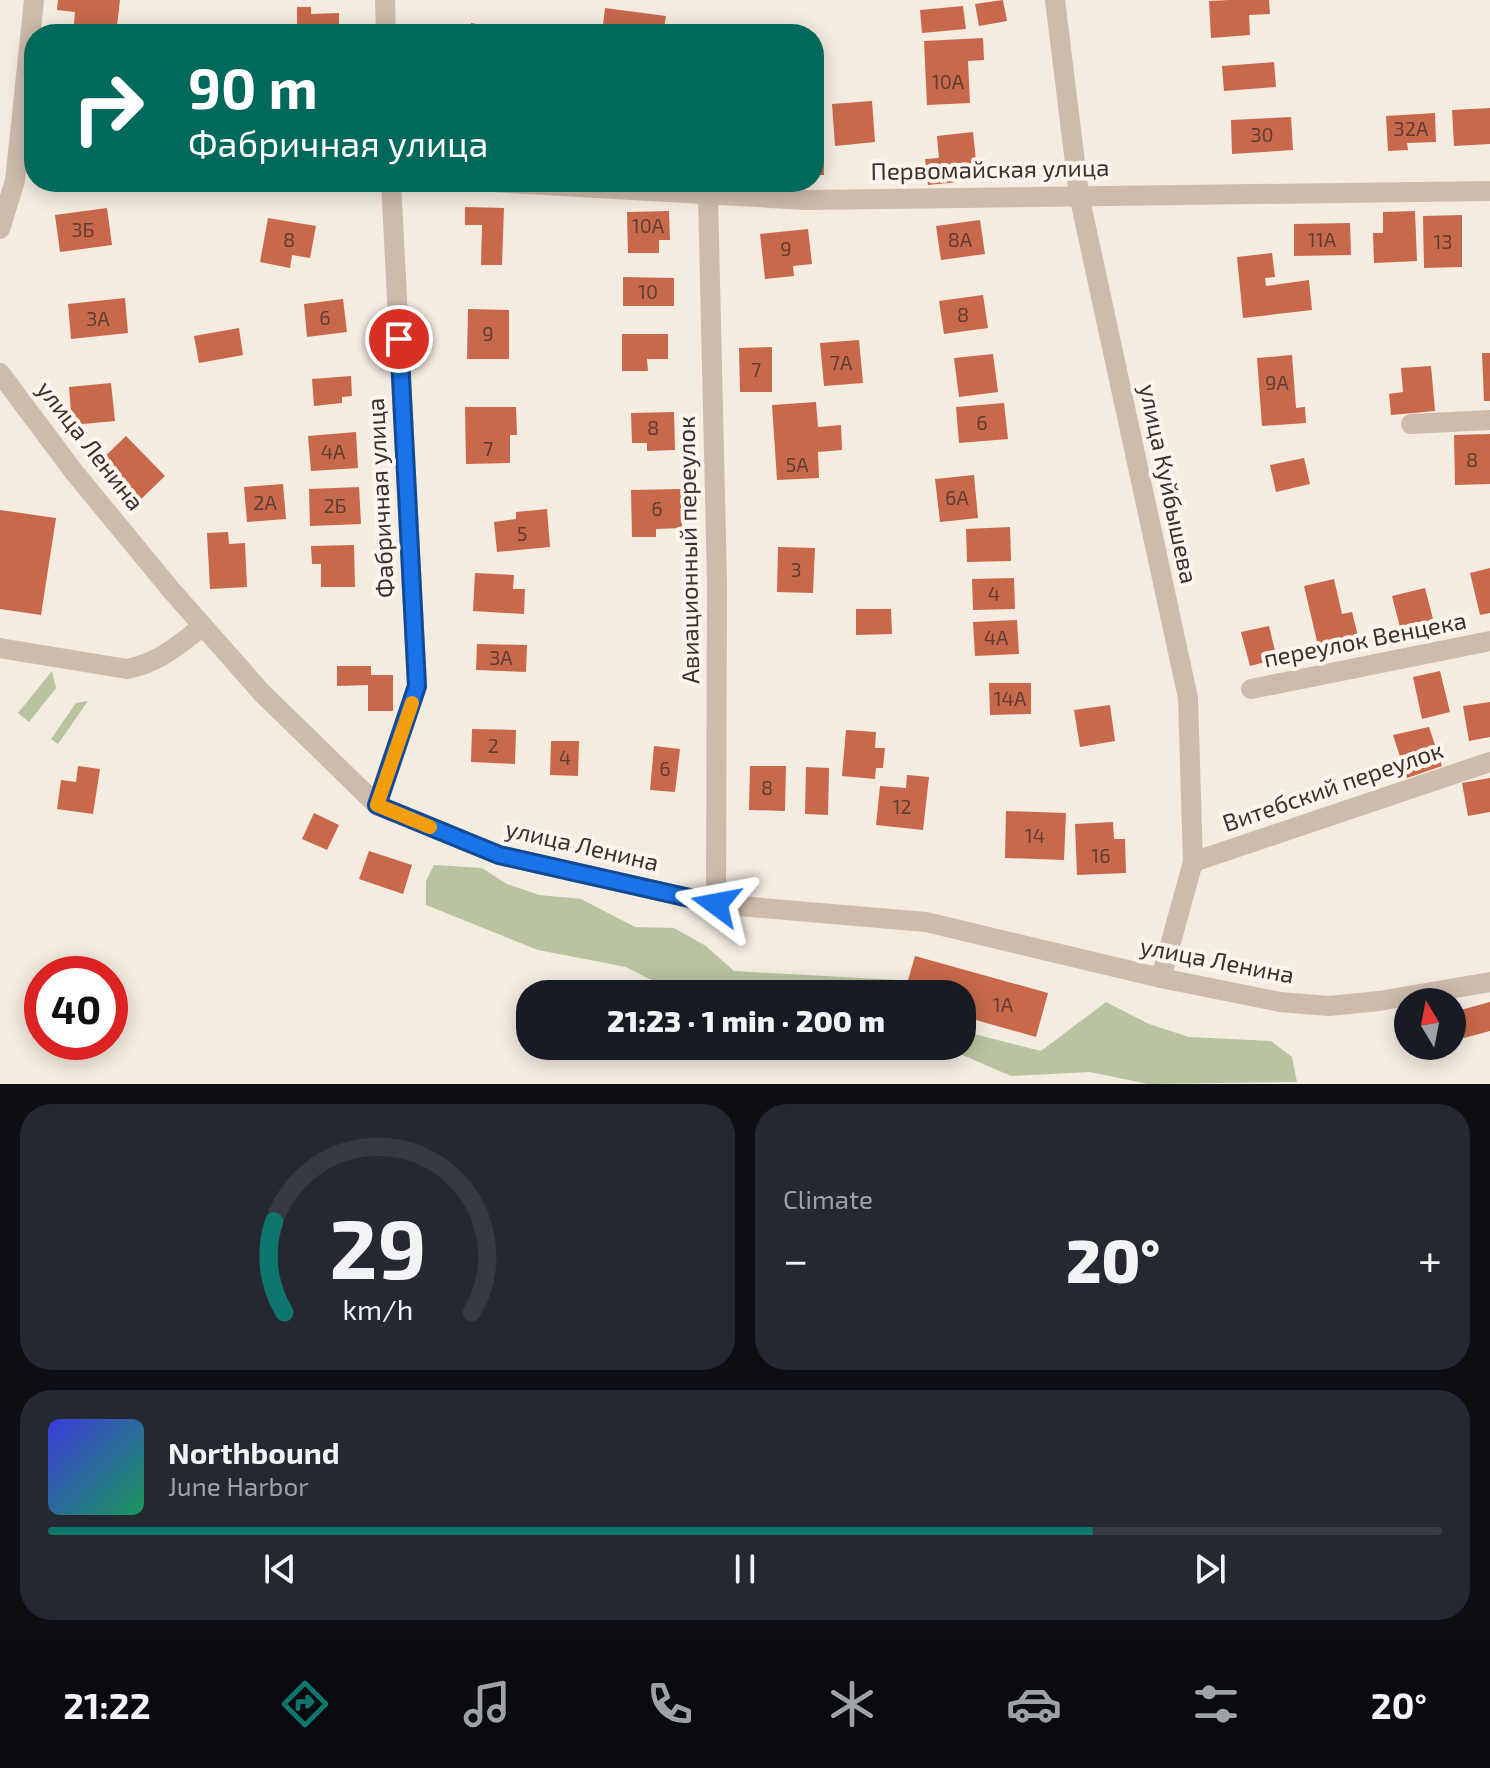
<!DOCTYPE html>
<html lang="en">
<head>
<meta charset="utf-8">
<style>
	body { margin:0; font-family:"Exo 2",sans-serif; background:#242831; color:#f1f3f6; height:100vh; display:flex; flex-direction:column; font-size:30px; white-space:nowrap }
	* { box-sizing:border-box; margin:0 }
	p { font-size:26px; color:#9ea1a6 }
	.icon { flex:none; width:44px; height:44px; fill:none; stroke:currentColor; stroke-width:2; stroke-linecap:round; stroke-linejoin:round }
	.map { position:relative; height:1084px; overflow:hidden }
	.details { display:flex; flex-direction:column; gap:20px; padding:20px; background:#0d0f14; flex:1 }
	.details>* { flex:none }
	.guide { position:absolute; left:24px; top:24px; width:800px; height:168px; border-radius:32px; box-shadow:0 4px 20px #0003; background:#00695c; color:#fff; overflow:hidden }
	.needle { width:52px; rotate:350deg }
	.fabs { position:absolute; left:1394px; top:988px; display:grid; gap:16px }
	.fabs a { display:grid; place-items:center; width:72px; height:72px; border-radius:50%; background:#171b24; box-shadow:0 4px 20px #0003; font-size:40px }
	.speed { position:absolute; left:24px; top:956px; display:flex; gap:16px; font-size:40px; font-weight:700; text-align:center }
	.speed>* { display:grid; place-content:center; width:104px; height:104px; border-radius:50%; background:#171b24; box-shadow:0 4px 20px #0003; line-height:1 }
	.speed .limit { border:12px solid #d22; background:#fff; color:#111 }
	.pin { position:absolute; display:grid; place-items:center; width:68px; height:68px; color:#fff; margin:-34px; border:4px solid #fff; border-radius:50%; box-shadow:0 2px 8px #0007 }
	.me { position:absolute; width:88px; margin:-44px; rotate:283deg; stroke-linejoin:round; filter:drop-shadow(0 0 6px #0008) }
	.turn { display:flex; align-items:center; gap:28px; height:168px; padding:0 32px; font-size:36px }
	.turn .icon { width:104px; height:104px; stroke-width:2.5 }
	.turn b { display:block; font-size:56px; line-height:68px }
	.big { font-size:60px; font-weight:800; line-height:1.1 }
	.details .widget { flex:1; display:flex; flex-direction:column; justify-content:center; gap:12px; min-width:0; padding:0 28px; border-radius:32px; background:#242831 }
	.details .dial { align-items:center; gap:0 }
	.dial svg { height:208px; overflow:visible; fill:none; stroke:#363941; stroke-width:7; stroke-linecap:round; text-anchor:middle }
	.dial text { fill:#f1f3f6; stroke:none }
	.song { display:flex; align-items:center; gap:24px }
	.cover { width:96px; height:96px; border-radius:12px; background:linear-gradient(135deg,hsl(240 70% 55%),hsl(150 70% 35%)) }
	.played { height:8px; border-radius:4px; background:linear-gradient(90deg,#0f766e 75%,#363941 75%) }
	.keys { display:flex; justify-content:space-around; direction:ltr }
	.heat { display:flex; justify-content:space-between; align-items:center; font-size:44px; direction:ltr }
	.details .tiles { flex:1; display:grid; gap:20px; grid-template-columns:1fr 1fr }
	.widget:last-child { grid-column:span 2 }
	.trip { position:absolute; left:516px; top:980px; width:460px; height:80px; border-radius:32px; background:#171b24; box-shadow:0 4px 20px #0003; font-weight:800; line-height:80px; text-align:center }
	.tabs { display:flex; height:128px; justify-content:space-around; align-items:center; background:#090b0e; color:#9ea1a6 }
	.tabs .icon { width:56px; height:56px }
	.tabs .selected { color:#0f766e }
	.tabs b { font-size:36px; color:#f1f3f6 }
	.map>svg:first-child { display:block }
	.green { fill:#b8c4a0 }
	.building { fill:#c8694b }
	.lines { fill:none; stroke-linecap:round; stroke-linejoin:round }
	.minor { stroke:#cdbbac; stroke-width:20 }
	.route-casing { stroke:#114b97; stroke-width:20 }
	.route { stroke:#1a73e8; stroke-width:14 }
	.slow { stroke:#f59e0b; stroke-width:14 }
	.labels { text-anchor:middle; stroke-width:8; stroke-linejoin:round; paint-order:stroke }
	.number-label { font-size:20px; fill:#5e3e33 }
	.street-label { font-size:24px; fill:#3b302b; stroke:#fbf5ee }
</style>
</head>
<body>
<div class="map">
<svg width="1490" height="1084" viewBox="0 0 1490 1084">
	<rect width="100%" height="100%" fill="#f4ebe1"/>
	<g class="green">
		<polygon points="52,671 56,688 29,722 18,713"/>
		<polygon points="88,701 58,744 51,739 76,703"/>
		<polygon points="434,865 482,868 507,884 539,895 581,899 635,927 674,928 706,946 734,971 897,980 891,994 658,994 655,982 626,967 538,950 426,905 426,881"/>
		<polygon points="1106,1002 1149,1024 1189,1037 1271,1041 1292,1057 1297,1082 1148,1084 1090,1072 1011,1076 951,1050 925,1046 962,1046 962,1031 1041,1051"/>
	</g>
	<g class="building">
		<polygon points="58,0 120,0 116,34 73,34 75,12 57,10"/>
		<polygon points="1003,0 1007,21 979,26 975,4"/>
		<polygon points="1229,0 1269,0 1270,14 1249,15 1250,35 1211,38 1209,1"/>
		<polygon points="963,6 966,29 922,33 920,10"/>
		<polygon points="297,7 311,7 311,14 339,13 339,34 297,34"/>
		<polygon points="605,8 666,16 663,34 602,34"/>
		<polygon points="471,23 514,31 513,34 469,34"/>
		<polygon points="983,38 984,60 968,61 970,103 927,105 924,41"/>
		<polygon points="1274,62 1276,87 1224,91 1222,66"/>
		<polygon points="872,101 875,142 835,146 832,104"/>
		<polygon points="1490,108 1490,144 1454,146 1452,110"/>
		<polygon points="1435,113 1436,142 1407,143 1408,150 1388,151 1386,116"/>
		<polygon points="1291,117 1293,150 1232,154 1231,120"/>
		<polygon points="973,132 978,180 928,185 925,159 939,158 937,136"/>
		<rect x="814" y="137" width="10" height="38"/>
		<polygon points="465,207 504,208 502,265 481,265 482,225 465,225"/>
		<polygon points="107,208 112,245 60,252 55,215"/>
		<polygon points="669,211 670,240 659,240 659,253 628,253 627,212"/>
		<polygon points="1415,211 1417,261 1374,263 1373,233 1383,233 1383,212"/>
		<polygon points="1462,215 1462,267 1424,268 1423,216"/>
		<polygon points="268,218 316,226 310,258 292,255 290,268 260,262"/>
		<polygon points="980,220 985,254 941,260 936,226"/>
		<polygon points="1350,223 1351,255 1294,256 1294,224"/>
		<polygon points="808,229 812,264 793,266 794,276 765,279 760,234"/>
		<polygon points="1272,253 1275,277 1265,278 1266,286 1309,280 1312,310 1243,318 1237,257"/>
		<polygon points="623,277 674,278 674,306 623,306"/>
		<polygon points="983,295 988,328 944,334 939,301"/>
		<polygon points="125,298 128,333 71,339 68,304"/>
		<polygon points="343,299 347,332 307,337 304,304"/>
		<polygon points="468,309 509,310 509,359 467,359"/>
		<polygon points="239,328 243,355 199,363 194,336"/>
		<polygon points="622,334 668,334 668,359 647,359 648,371 622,371"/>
		<polygon points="859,340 863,383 824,386 820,343"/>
		<polygon points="772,347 772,392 740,392 739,348"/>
		<polygon points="1482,353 1490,353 1490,401 1484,401"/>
		<polygon points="993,354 998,392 959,397 954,358"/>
		<polygon points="1292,355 1296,408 1305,407 1306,423 1262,426 1257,358"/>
		<polygon points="1431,366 1435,411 1391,415 1389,394 1403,392 1401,368"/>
		<polygon points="351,376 352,396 342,397 342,403 314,406 312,379"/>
		<polygon points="111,383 115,421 72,425 69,387"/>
		<polygon points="816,402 818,427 841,425 842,450 818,452 819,478 777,480 772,405"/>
		<polygon points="1004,403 1008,439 959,443 956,407"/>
		<polygon points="465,407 516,407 517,435 510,435 510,463 466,464"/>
		<polygon points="674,412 675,450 647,451 647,443 632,443 631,413"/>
		<polygon points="356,432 358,468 311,471 308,436"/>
		<polygon points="1490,434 1490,484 1455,485 1454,435"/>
		<polygon points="126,436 165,476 137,503 98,463"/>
		<polygon points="1304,458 1310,484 1276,492 1270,465"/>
		<polygon points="974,475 978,518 940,522 935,479"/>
		<polygon points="283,484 286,519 247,522 244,487"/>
		<polygon points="359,487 361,524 310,526 309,489"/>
		<polygon points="681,489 682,528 656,529 656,537 632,537 631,490"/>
		<polygon points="547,509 550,547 497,552 494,522 516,519 516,512"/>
		<polygon points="0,510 56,518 41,615 0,609"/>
		<polygon points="1010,527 1011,561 967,562 966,529"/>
		<polygon points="228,532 229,544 245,543 247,587 210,589 207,533"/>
		<polygon points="354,545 355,587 321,587 321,564 312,564 311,546"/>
		<polygon points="778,547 815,548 813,593 777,592"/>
		<polygon points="1490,568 1490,613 1480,615 1470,573"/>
		<polygon points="475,573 514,575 513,589 525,589 524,614 473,611"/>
		<polygon points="1014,578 1015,609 973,610 972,579"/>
		<polygon points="1334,579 1342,614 1352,612 1360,644 1320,654 1304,586"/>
		<polygon points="1425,588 1435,627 1402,635 1392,596"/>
		<polygon points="856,609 891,609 892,634 856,635"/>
		<polygon points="1017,620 1019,654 975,656 973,622"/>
		<polygon points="1269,626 1277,659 1250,666 1241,632"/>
		<polygon points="477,644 527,645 526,672 476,670"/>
		<polygon points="337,666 371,666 371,675 393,675 393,711 368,711 368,685 337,686"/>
		<polygon points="1440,671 1450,712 1422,719 1413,677"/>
		<polygon points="989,683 1031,683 1031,714 990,715"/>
		<polygon points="1490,702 1490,737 1469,741 1463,706"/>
		<polygon points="1110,705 1115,741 1080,747 1074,710"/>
		<polygon points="1429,727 1442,766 1407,778 1393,735"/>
		<polygon points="472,729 516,730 515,764 471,762"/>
		<polygon points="846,730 876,732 875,748 885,748 883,768 876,768 875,779 842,776"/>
		<polygon points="551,741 579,741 578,776 550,775"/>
		<polygon points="654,746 680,749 675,792 650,790"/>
		<polygon points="78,766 100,769 93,814 57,809 61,780 76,782"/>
		<polygon points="750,766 786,766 785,811 749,810"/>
		<polygon points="806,767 829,768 828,815 805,814"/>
		<polygon points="907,775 929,777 923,830 876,825 880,786 906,788"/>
		<polygon points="1490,778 1490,812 1468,816 1462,783"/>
		<polygon points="1006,811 1066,813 1064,860 1005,858"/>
		<polygon points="314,813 339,825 327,850 302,839"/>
		<polygon points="1113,822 1114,839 1125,839 1126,873 1077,875 1075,824"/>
		<polygon points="369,851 412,865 403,894 359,879"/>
		<polygon points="915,956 1048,993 1036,1037 962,1016 962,994 904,994"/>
		<polygon points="1490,1002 1490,1031 1464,1038 1457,1011"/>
	</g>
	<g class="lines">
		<g class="minor">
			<polyline points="385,0 386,34"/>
			<polyline points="1055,0 1079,195 1188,698 1193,862 1161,978"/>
			<polyline points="492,182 806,200 1490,191"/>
			<polyline points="708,195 717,582 716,904"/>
			<polyline points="0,229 15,181 34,0"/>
			<polyline points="0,373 74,472 172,591 262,693 377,805 499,855 716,904 926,922 1161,978 1280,1002 1329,1006 1379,1001 1490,982"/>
			<polyline points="1411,424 1490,420"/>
			<path d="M 0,648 L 127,669 C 158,663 179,645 203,626"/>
			<polyline points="1251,689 1490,641"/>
			<polyline points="377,805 417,686 391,182"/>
			<polyline points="1193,862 1490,762"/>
		</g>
	</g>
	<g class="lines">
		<g class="route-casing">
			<polyline id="route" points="399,339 417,686 377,805 499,855 716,904"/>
		</g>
		<use href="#route" class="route"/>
		<polyline class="slow" points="412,703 377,805 430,827"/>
	</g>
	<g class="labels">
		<g class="number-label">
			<text x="948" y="89">10А</text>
			<text x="1411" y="136">32А</text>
			<text x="1262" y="142">30</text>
			<text x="648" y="233">10А</text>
			<text x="83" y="237">3Б</text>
			<text x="289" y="247">8</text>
			<text x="960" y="247">8А</text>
			<text x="1322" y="247">11А</text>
			<text x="1443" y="249">13</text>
			<text x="786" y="256">9</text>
			<text x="648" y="299">10</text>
			<text x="963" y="322">8</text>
			<text x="325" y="325">6</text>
			<text x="98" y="326">3А</text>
			<text x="488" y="341">9</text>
			<text x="841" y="370">7А</text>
			<text x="756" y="377">7</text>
			<text x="1277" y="390">9А</text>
			<text x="982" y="430">6</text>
			<text x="653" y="435">8</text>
			<text x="488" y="456">7</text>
			<text x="333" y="459">4А</text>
			<text x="1472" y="467">8</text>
			<text x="797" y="472">5А</text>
			<text x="957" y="505">6А</text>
			<text x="265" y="510">2А</text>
			<text x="335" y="513">2Б</text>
			<text x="657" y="516">6</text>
			<text x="522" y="541">5</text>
			<text x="796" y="577">3</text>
			<text x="994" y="601">4</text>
			<text x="996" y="645">4А</text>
			<text x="501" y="665">3А</text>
			<text x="1010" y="706">14А</text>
			<text x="493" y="753">2</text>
			<text x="565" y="765">4</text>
			<text x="665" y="776">6</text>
			<text x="767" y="795">8</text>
			<text x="902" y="814">12</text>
			<text x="1035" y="843">14</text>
			<text x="1101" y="863">16</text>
			<text x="1003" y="1012">1А</text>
		</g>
		<g class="street-label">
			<text transform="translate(990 170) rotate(-1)" y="8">Первомайская улица</text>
			<text transform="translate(90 446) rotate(52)" y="8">улица Ленина</text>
			<text transform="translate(1168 484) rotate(78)" y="8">улица Куйбышева</text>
			<text transform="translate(381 498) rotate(-93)" y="8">Фабричная улица</text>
			<text transform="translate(689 550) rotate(-91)" y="8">Авиационный переулок</text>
			<text transform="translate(1365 640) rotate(-11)" y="8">переулок Венцека</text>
			<text transform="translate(1333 787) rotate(-19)" y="8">Витебский переулок</text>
			<text transform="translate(582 846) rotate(13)" y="8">улица Ленина</text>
			<text transform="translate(1217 961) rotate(11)" y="8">улица Ленина</text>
		</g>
	</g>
</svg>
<div class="fabs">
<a><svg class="needle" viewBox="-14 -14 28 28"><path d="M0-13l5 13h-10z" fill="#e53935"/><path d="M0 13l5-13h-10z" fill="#9ea1a6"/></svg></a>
</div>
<div class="speed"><div class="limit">40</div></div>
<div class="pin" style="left:399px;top:339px;background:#d93025"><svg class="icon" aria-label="arrive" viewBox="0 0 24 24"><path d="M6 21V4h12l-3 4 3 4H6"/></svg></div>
<svg class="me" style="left:716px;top:904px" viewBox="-20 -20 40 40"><path d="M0-17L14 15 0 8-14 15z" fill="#1a73e8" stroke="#fff" stroke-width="4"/></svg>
<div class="trip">21:23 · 1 min · 200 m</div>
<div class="guide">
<div class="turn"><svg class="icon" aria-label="right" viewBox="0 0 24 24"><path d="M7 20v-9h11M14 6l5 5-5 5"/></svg><div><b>90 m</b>Фабричная улица</div></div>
</div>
</div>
<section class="details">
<div class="tiles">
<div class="widget dial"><svg viewBox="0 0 100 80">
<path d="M14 69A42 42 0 1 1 86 69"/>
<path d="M14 69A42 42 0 0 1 10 34" stroke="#0f766e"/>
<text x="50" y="56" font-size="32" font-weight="700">29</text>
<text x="50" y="72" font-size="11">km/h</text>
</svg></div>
<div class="widget"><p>Climate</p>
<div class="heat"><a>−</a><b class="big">20°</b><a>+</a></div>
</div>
<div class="widget">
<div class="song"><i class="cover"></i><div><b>Northbound</b><p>June Harbor</p></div></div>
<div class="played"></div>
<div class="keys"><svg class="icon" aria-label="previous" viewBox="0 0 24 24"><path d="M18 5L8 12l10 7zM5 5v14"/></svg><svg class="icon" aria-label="pause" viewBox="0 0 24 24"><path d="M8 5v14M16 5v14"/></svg><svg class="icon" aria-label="next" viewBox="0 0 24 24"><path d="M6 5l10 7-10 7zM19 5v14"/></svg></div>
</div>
</div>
</section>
<nav class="tabs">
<b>21:22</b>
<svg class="icon selected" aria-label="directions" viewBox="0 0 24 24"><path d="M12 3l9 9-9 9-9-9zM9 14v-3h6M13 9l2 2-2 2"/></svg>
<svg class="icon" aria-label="music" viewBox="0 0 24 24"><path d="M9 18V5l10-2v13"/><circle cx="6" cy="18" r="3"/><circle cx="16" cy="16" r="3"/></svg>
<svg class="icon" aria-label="phone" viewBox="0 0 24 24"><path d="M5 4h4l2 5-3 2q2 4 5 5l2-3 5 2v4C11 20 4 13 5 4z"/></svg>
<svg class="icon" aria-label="climate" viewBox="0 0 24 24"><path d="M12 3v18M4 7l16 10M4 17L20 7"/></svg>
<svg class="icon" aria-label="car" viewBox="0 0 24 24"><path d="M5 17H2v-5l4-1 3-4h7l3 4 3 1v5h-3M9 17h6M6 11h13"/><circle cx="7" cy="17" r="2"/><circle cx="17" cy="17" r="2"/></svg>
<svg class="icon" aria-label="filters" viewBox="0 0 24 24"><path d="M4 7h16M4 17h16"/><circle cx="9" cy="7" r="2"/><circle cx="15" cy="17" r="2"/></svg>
<b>20°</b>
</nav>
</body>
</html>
